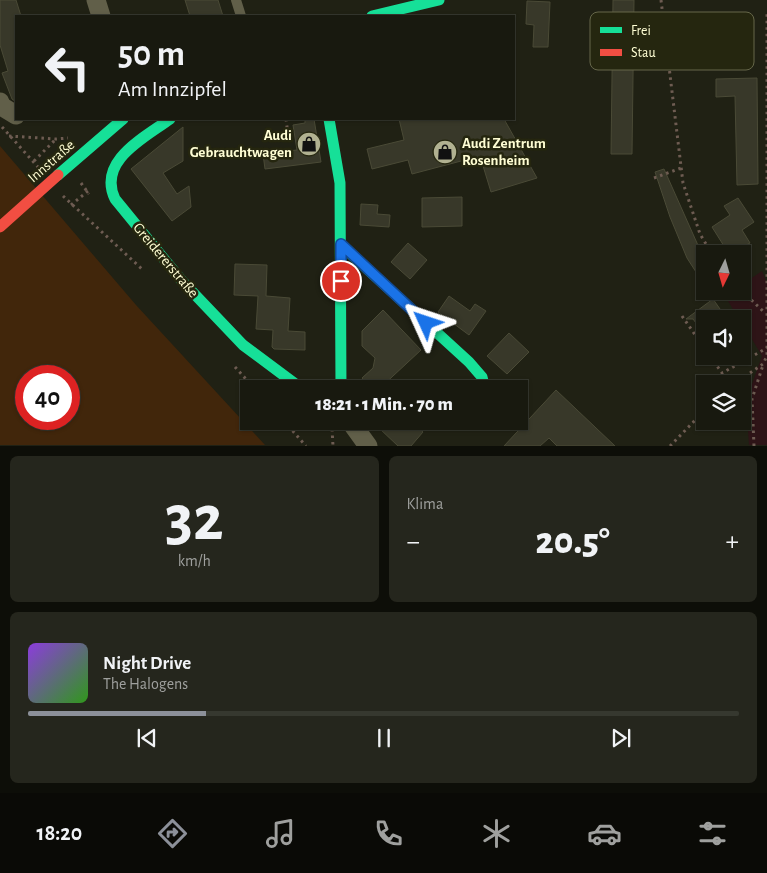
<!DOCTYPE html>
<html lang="de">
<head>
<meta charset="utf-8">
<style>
	body { margin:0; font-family:"Alegreya Sans",sans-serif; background:#25261d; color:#f1f3f6; height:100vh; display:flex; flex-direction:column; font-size:19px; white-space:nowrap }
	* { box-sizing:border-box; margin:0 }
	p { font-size:16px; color:#9fa09e }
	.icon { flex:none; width:28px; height:28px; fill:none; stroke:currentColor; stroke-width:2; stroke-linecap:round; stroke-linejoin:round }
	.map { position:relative; height:446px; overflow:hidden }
	.drawer { display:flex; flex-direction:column; gap:10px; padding:10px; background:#0d0e08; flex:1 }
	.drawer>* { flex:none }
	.guide { position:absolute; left:15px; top:15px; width:500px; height:105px; border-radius:0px; box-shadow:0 1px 4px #0004,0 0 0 1px #36382f; background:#18190f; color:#f1f3f6; overflow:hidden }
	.needle { width:32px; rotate:185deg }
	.fabs { position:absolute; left:696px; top:245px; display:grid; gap:10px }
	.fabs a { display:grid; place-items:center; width:55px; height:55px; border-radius:0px; background:#18190f; box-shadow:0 1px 4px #0004,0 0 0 1px #36382f; font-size:25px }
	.speed { position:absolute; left:15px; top:365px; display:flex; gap:10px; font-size:25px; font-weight:700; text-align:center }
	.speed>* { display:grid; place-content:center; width:65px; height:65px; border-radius:50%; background:#18190f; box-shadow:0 1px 4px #0004,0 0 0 1px #36382f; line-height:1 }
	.speed .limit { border:8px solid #d22; background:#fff; color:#111 }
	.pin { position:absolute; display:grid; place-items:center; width:42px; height:42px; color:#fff; margin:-21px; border:2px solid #fff; border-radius:50%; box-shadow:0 1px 5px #0007 }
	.me { position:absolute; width:55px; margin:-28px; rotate:312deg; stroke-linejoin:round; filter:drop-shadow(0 0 4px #0008) }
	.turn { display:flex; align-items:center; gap:18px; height:105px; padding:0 20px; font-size:22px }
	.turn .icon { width:65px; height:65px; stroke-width:2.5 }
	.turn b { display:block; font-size:35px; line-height:42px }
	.big { font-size:38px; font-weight:800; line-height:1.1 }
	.drawer .tile { flex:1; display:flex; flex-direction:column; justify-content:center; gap:8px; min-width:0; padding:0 18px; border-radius:8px; background:#25261d }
	.drawer .dial { align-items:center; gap:0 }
	.dial b { font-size:65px; line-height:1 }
	.song { display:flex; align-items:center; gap:15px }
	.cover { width:60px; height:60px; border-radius:8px; background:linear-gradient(135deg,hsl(270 70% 55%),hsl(110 70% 35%)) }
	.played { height:5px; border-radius:2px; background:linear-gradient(90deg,#8c9099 25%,#36382f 25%) }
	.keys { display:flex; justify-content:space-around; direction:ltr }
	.heat { display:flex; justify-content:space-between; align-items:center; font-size:28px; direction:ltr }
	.drawer .tiles { flex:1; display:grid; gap:10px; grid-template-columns:1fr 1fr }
	.tile:last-child { grid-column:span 2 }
	.trip { position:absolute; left:240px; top:380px; width:288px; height:50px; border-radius:0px; background:#18190f; box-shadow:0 1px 4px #0004,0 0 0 1px #36382f; font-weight:800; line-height:50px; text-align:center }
	.tabs { display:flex; height:80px; justify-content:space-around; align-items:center; background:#0a0a06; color:#9fa09e }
	.tabs .icon { width:35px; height:35px }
	.tabs .selected { color:#8c9099 }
	.tabs b { font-size:22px; color:#f1f3f6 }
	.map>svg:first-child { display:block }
	.green { fill:#2e1417 }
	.water { fill:#41260b; fill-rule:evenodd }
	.building { fill:#383829; stroke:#4a4a36 }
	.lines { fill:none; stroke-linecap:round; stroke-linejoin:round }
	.path { stroke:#6e5c52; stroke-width:3; stroke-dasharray:2.5 4; stroke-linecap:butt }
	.lane { stroke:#615f49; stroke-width:10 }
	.street { stroke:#615f49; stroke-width:19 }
	.fast { stroke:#16e098; stroke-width:11 }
	.jam-bridge { stroke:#f24e42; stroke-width:11 }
	.route-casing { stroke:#114b97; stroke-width:12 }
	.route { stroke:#1a73e8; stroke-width:9 }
	.labels { text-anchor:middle; stroke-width:5; stroke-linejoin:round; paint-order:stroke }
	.poi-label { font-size:15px; font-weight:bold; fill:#fffed4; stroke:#25260f; text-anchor:end }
	.street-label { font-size:15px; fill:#fffed4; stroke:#25260f }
	.key { fill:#25260f; stroke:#66674a; stroke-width:1 }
	.key-label { font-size:14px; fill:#fffed4 }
</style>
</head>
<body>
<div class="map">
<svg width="767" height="446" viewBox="0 0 767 446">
	<rect width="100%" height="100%" fill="#202114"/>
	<polygon class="green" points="762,271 767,283 767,445 749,445 746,401 762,356 743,324 742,319 739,319 725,296 732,291 742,291 743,284"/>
	<path class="water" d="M 0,146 L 136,305 L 265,445 L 0,445 ZM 26,376 L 69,376 L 69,419 L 26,419 Z"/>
	<g class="building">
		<polygon points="0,0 16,0 21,16 16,16 16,102 12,99 2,73 8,71 0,45"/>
		<polygon points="185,0 218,0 223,16 190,16"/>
		<polygon points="613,0 634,0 632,154 611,154"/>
		<polygon points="527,1 550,2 548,47 533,47 534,25 526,24"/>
		<polygon points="757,78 758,184 737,185 735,96 716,97 716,79"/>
		<polygon points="305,119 314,119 321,162 265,169 263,154 297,150 293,125 305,123"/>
		<polygon points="399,119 504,119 537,178 491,192 480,156 412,174 408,160 372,169 367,149 404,140"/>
		<polygon points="183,127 183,161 163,173 177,194 189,186 191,207 172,221 131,169"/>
		<polygon points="664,169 705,261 705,286 687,258 670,217 655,172"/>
		<polygon points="462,197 462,226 422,227 422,198"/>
		<polygon points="738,198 754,222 742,230 750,243 729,254 712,227 730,215 724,206"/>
		<polygon points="361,204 378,205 377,214 390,215 389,227 360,225"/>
		<polygon points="408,243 427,260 410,279 391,262"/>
		<polygon points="235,264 267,265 266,296 290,298 288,331 305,332 305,350 274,349 272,347 273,330 256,329 258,296 234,295"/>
		<polygon points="449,296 470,311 475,304 486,311 469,335 438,312"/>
		<polygon points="713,299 727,319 705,319 705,335 693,319 686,319"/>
		<polygon points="383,310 421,350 379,389 372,389 362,378 373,368 375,358 362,346 362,331"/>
		<polygon points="509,333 529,352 507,374 487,356"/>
		<polygon points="556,390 615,446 557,446 549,438 540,446 504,446"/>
		<polygon points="385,421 411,421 423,432 411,446 398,446 379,428"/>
	</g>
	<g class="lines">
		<g class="path">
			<polyline points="661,0 683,183 700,234 712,254"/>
			<polyline points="286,119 289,143"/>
			<polyline points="2,127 38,167"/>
			<polyline points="9,136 56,139 68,138"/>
			<polyline points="34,161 56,139"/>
			<polyline points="654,178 681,168"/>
			<polyline points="81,183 89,194"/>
			<polyline points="63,196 143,270"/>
			<polyline points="71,205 88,191"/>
			<polyline points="742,291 765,313"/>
			<polyline points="682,316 705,349"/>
			<polyline points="710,356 722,373 767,348"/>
			<polyline points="235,367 255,389"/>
			<polyline points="734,384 763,364 767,356 767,13"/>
			<polyline points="284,421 306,446"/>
			<polyline points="303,421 332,428"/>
			<polyline points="332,429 333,446"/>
			<polyline points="670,446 705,410"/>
			<polyline points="754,446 752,399 763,365"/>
		</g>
		<polyline class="lane" points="236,0 241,16"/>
		<g class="street">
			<polyline points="96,0 101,16"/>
			<polyline points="0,102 1,106 16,115"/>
			<polyline points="350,421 368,446"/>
		</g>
		<g class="fast">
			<polyline points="372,16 439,0"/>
			<path d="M 170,119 C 144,138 97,161 115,199 L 182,281 L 243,345 L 302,389"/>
			<polyline points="329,119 340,183 341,389"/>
			<polyline points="58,175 123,119"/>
			<polyline points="341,245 469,362 482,377 485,389"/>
		</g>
		<polyline class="jam-bridge" points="0,227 58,175"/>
	</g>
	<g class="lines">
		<g class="route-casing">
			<polyline id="route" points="341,281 341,244 426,323"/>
		</g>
		<use href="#route" class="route"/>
	</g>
	<defs>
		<g id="shop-disc" transform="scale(1.25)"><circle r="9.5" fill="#b1b191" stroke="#25260f"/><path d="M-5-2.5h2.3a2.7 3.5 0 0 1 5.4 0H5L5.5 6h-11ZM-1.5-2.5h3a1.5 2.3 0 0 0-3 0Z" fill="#111"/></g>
	</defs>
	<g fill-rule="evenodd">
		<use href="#shop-disc" x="309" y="144"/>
		<use href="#shop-disc" x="445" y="152"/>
	</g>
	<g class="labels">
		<g class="poi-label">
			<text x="292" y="140">Audi<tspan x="292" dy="17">Gebrauchtwagen</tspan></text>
			<text x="462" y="148" text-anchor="start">Audi Zentrum<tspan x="462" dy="17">Rosenheim</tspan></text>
		</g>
		<g class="street-label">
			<text transform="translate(51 161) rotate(-41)" y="5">Innstraße</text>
			<text transform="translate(166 260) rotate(50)" y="5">Greidererstraße</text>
		</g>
	</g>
	<rect x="590" y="12" width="164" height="58" rx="8" class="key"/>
	<rect x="600" y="27" width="22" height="6" fill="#16e098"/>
	<rect x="600" y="49" width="22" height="7" fill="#f24e42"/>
	<g class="key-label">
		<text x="631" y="35">Frei</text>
		<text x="631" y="57">Stau</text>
	</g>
</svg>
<div class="fabs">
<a><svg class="needle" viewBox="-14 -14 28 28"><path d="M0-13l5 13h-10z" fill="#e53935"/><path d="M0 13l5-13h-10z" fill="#9fa09e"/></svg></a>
<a><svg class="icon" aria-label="sound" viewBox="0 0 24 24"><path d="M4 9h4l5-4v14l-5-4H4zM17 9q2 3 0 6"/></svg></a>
<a><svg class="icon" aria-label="layers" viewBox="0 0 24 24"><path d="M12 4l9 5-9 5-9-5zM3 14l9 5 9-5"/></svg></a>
</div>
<div class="speed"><div class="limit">40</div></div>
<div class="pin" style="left:341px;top:281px;background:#d93025"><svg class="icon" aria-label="arrive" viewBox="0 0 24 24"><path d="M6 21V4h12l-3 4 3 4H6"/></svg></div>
<svg class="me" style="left:426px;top:323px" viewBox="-20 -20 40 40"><path d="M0-17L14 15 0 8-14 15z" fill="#1a73e8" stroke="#fff" stroke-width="4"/></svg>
<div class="trip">18:21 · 1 Min. · 70 m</div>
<div class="guide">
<div class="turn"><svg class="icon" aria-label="left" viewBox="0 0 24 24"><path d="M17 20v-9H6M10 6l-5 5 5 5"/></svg><div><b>50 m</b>Am Innzipfel</div></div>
</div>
</div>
<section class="drawer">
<div class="tiles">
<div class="tile dial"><b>32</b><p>km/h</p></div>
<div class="tile"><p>Klima</p>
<div class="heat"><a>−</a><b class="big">20.5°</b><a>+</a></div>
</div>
<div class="tile">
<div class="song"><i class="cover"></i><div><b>Night Drive</b><p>The Halogens</p></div></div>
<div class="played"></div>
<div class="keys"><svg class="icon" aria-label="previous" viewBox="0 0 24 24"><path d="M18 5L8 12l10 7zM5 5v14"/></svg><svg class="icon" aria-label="pause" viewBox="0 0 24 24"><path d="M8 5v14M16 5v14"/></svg><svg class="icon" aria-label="next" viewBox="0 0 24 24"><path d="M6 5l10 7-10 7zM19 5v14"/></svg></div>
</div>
</div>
</section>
<nav class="tabs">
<b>18:20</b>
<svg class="icon selected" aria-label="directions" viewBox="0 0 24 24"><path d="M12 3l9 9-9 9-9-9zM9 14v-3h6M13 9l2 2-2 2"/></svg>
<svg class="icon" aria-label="music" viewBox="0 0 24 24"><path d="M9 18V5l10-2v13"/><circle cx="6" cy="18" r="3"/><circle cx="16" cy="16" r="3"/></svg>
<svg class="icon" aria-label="phone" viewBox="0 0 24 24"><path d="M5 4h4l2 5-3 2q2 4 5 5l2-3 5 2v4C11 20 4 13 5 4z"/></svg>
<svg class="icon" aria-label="climate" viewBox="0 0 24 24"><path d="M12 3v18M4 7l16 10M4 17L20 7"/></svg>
<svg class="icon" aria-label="car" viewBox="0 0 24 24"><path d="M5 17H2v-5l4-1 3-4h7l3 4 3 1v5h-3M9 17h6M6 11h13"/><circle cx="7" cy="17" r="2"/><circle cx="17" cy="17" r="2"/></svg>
<svg class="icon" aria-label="filters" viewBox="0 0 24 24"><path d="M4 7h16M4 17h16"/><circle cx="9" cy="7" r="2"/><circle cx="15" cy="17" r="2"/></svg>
</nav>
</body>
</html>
